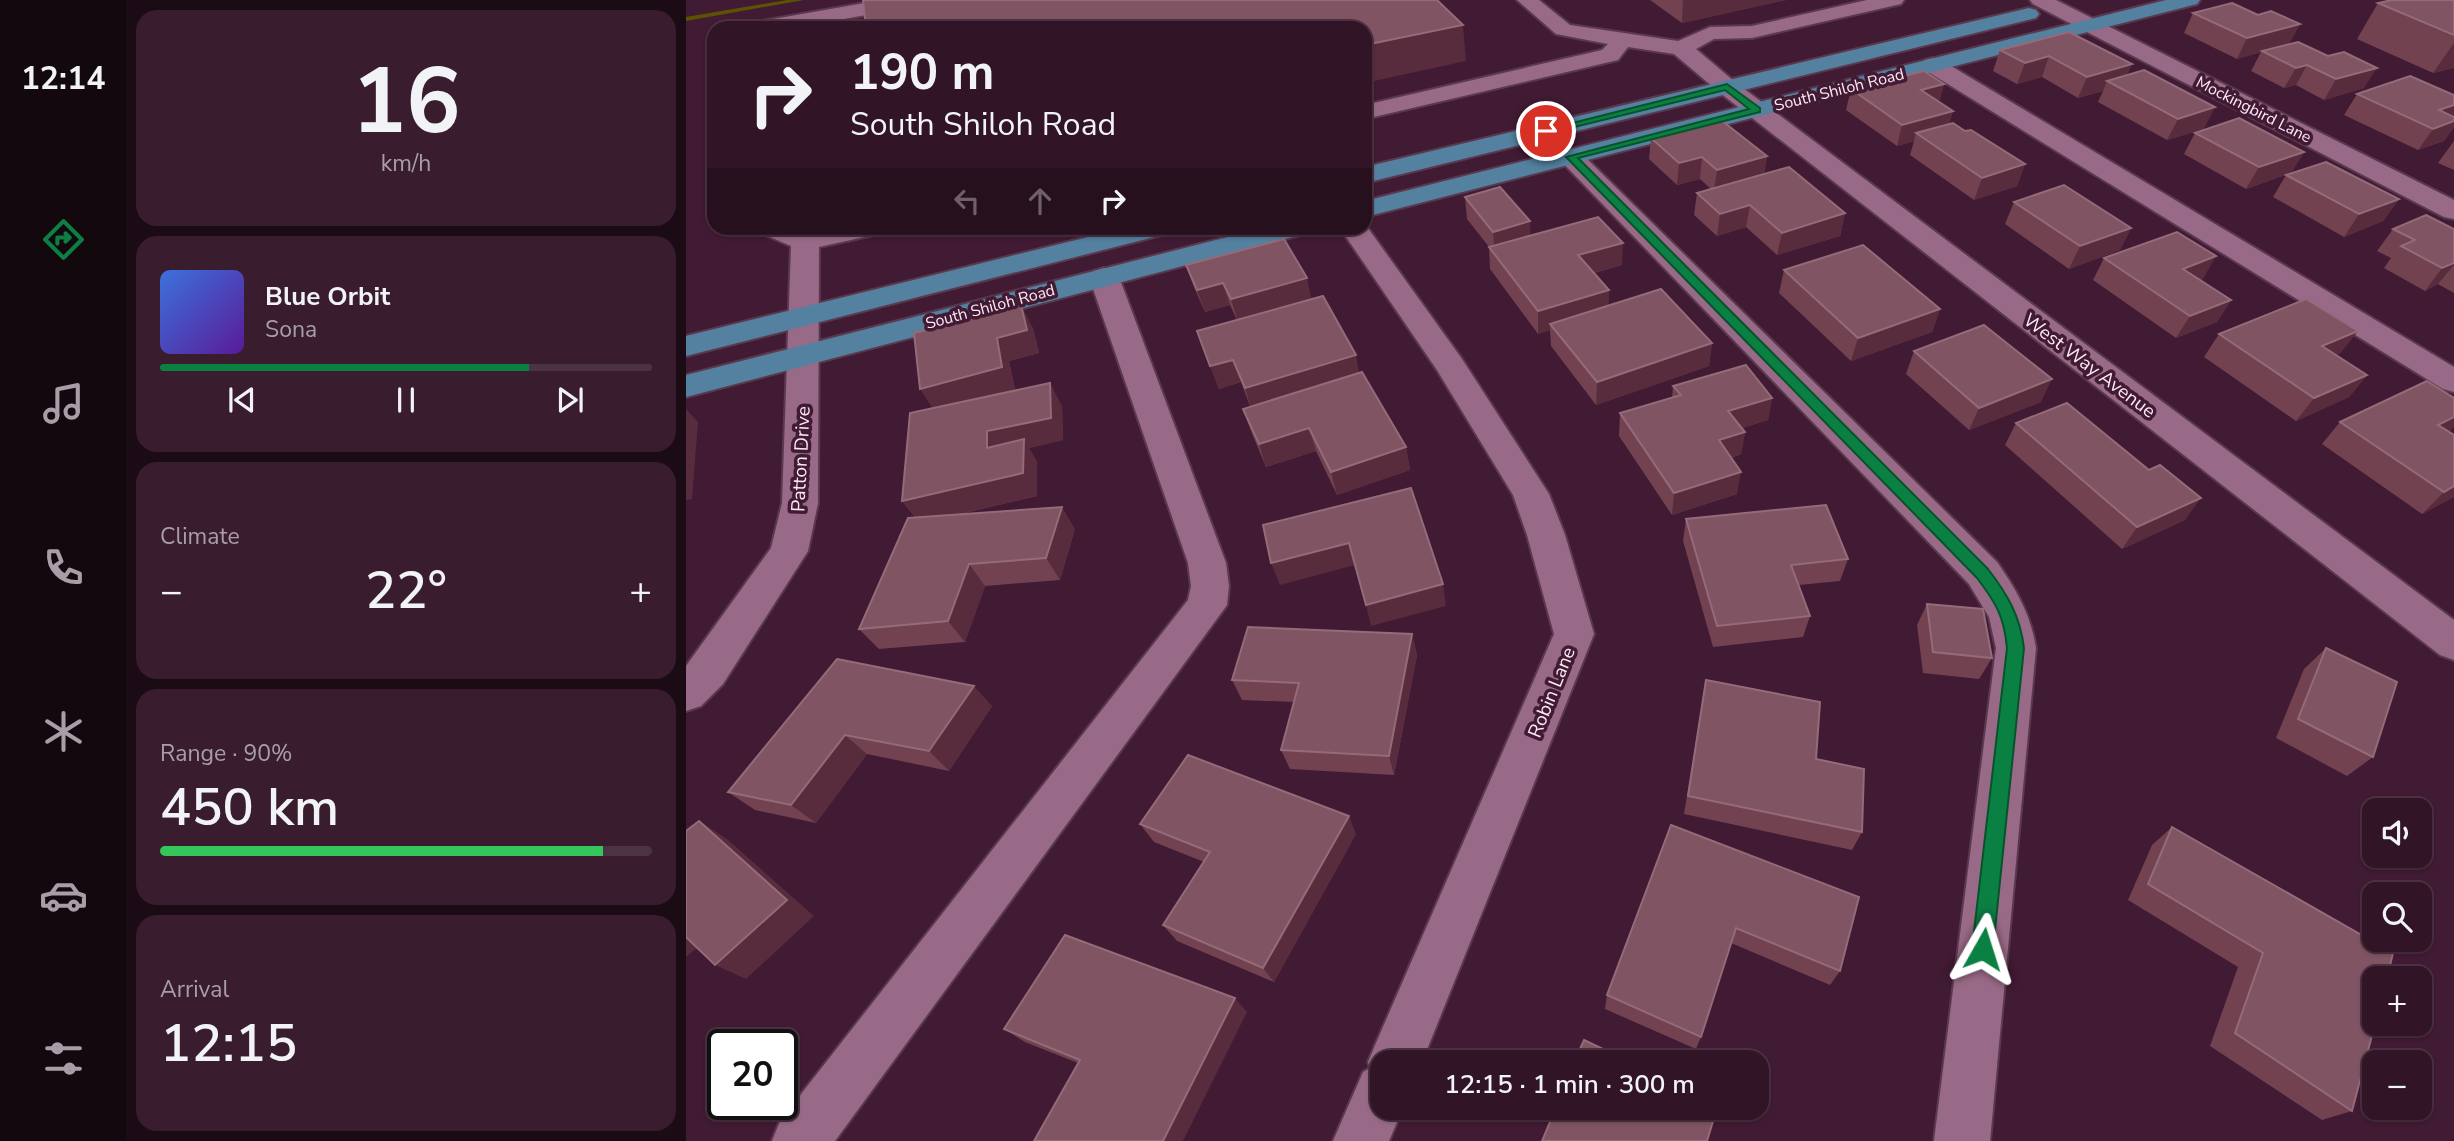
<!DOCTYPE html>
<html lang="en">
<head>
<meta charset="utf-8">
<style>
	body { margin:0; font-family:"Nunito Sans",sans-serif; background:#391d2e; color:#f1f3f6; height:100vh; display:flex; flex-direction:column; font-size:26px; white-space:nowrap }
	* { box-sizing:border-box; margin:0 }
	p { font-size:23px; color:#a89ea7 }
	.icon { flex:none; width:38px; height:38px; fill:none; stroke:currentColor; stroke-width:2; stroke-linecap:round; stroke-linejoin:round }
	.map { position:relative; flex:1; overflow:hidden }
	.drawer { display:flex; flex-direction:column; gap:10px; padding:10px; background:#1b0b15; width:560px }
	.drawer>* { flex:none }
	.top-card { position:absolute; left:21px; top:21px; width:665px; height:214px; border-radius:21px; box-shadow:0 2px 5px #0004,0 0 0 2px #4c3343; background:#311426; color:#f1f3f6; overflow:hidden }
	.fabs { position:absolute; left:1676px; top:798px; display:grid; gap:14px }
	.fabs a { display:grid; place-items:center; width:70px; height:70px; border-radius:14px; background:#311426; box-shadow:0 2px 5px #0004,0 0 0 2px #4c3343; font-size:35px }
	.speed { position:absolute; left:21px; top:1029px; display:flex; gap:14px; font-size:35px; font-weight:700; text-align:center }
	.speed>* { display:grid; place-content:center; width:91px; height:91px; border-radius:50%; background:#311426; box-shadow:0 2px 5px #0004,0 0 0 2px #4c3343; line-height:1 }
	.speed .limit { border:4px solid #111; border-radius:10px; background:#fff; color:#111 }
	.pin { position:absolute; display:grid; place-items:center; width:60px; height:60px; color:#fff; margin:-30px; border:4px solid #fff; border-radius:50%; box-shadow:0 2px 7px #0007 }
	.me { position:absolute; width:77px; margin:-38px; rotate:6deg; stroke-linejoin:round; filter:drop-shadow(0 0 5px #0008) }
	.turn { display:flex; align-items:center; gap:24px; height:147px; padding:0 28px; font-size:32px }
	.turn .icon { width:91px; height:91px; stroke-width:2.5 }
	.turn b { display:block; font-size:49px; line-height:60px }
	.lanes { display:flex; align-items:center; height:66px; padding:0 28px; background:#0003; justify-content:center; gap:35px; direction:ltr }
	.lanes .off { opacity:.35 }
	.big { font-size:52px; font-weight:600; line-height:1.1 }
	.drawer .widget { flex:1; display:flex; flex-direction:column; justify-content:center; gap:10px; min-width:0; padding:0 24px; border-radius:21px; background:#391d2e }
	.drawer .dial { align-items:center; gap:0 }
	.dial b { font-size:91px; line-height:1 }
	.song { display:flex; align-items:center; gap:21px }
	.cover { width:84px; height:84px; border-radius:10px; background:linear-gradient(135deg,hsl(220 70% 55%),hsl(270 70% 35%)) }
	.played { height:7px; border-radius:4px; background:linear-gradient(90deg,#0b8043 75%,#4c3343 75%) }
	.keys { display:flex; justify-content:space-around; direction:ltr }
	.heat { display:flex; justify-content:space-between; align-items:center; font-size:38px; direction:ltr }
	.charge { height:10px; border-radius:5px; background:linear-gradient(90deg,#34c759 90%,#4c3343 0) }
	.trip { position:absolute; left:684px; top:1050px; width:399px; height:70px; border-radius:21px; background:#311426; box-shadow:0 2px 5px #0004,0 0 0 2px #4c3343; font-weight:600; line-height:70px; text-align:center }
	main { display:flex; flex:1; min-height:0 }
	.tab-bar { display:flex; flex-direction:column; width:126px; justify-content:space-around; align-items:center; background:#14080f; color:#a89ea7 }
	.tab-bar .icon { width:49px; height:49px }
	.tab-bar .on { color:#0b8043 }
	.tab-bar b { font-size:32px; color:#f1f3f6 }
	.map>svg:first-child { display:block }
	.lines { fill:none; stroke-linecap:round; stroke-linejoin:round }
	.stream { fill:#5b5203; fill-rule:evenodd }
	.minor-casing { stroke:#5a394f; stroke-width:4 }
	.major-casing { stroke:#5a394f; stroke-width:4 }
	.minor { fill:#996a87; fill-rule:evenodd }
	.major { fill:#53819f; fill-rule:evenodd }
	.wall { fill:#724250 }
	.shaded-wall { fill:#582b3d }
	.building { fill:#805462; stroke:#946b79; stroke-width:2 }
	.route { fill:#0b8043; stroke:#07532c; stroke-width:2 }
	.labels { text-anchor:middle; stroke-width:7; stroke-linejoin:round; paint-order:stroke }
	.far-street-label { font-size:16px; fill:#fde7f4; stroke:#411a33 }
	.street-label { font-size:19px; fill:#fde7f4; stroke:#411a33 }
</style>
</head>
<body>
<main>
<nav class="tab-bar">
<b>12:14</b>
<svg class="icon on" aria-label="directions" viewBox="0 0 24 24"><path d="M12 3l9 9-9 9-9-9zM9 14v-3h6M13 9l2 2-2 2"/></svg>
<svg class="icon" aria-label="music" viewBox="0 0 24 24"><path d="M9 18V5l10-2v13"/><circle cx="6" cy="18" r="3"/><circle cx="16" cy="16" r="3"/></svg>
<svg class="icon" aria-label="phone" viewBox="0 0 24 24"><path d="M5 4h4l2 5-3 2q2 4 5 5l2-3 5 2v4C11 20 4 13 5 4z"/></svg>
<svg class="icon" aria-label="climate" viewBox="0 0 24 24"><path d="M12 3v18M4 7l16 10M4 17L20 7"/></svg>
<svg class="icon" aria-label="car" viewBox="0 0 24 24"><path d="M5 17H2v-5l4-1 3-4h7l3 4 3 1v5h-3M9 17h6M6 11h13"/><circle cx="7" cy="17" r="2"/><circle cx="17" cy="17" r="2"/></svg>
<svg class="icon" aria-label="filters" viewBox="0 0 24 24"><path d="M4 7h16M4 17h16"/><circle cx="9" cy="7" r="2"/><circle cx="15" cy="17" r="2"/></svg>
</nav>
<section class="drawer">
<div class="widget dial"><b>16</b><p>km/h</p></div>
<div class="widget">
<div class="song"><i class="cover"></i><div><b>Blue Orbit</b><p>Sona</p></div></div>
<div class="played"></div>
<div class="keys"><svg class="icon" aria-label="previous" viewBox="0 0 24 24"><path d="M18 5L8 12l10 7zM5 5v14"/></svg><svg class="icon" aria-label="pause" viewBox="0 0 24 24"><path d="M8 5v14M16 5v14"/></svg><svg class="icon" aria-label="next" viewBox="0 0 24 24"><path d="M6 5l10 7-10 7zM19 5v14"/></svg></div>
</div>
<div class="widget"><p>Climate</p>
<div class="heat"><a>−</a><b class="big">22°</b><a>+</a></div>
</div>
<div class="widget"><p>Range · 90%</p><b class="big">450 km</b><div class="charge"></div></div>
<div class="widget"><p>Arrival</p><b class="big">12:15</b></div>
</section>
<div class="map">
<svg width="1768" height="1141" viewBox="0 0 1768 1141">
	<rect width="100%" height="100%" fill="#411a33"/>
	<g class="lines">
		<polygon class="stream" points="101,0 118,0 0,21 0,17"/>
		<g class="minor-casing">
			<g id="minor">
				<polygon points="196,0 241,0 238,4 231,6 107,28 60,28 64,24 71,22"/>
				<polygon points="831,0 853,0 884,25 992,41 1024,27 1066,26 1181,0 1218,0 1215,4 1066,38 1028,39 1010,49 1049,82 1768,620 1768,660 1754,655 1033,92 988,54 942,47 932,60 679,119 679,105 916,50 922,44 870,34"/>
				<polygon points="1344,0 1370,0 1768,200 1768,219 1758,217 1347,4"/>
				<polygon points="1247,58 1255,60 1768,367 1768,392 1757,389 1239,70 1236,65 1239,60"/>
				<path d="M 885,149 L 894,152 L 1311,562 C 1330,589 1345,615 1350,648 L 1304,1141 L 1248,1141 L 1310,648 L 1303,617 L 1283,584 L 876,162 L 872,157 L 876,152 Z"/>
				<polygon points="679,224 776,359 863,494 879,535 908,634 736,1062 696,1062 696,1108 717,1108 703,1141 647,1141 677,1072 684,1068 682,1062 690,1043 868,634 841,535 827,495 751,370 654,228 679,228"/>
				<polygon points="73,228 109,228 122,233 147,228 196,228 192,234 133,247 132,503 122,551 37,684 15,706 0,711 0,666 85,548 96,503 105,246 77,234"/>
				<polygon points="418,268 428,271 433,277 540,563 543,586 541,605 149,1141 86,1141 94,1121 502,600 505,586 502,563 403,277 408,271"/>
			</g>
		</g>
		<g class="major-casing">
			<g id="major">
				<polygon points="1480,0 1514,0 1511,4 679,217 679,201"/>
				<polygon points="1343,8 1350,10 1353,14 1350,18 679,183 679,167"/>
				<polygon points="439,228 484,228 480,234 0,356 0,336"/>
				<polygon points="577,228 622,228 618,234 0,397 0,375"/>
			</g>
		</g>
		<use href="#minor" class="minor"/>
		<use href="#major" class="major"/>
	</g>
	<g class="wall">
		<polygon points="964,0 1100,0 996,23"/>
		<polygon points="1768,0 1768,68 1747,73 1671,39 1692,3"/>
		<polygon points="1507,13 1572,15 1614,24 1603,44 1678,88 1638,100 1610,85 1598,88 1565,71 1575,52 1551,59 1498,33"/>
		<polygon points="1383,32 1441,75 1518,129 1481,140 1412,102 1417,91 1392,98 1356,77 1331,84 1307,71 1314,50"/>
		<polygon points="1258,84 1253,102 1267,111 1263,124 1279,131 1339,164 1331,186 1288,200 1224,155 1228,141 1211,146 1160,110 1165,89"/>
		<polygon points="1671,94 1768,95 1768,127 1758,141 1732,150 1658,115"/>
		<polygon points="1509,133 1618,152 1605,173 1560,189 1498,154"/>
		<polygon points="965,138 1081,156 1078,174 1159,213 1154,236 1091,255 1060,227 1031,236 1008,215 1011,193 1025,189 1014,179 991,185 963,159"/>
		<polygon points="1768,141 1768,170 1752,163"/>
		<polygon points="1600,175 1713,199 1697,221 1658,237 1587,197"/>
		<polygon points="779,197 845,235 936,265 908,273 923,290 922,306 1026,343 1023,366 910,405 865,346 864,330 852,334 804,269 803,247 781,219"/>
		<polygon points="1328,202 1445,228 1434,250 1383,269 1319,224"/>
		<polygon points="1707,229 1768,229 1768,293 1752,284 1739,291 1698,268 1705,258 1691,251"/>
		<polygon points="1418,258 1517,279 1514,280 1545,300 1531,322 1490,338 1407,280"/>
		<polygon points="500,265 626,299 720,447 724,470 651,495 630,451 580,467 565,431 557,409 564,406 555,382 533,389 511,331 551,320 544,305 519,312 508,287"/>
		<polygon points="1098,270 1254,309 1246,332 1165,361 1093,293"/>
		<polygon points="347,328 353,353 323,361 329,389 311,394 376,406 377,440 343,448 351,462 351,496 270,515 389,529 374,580 299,586 279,642 193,649 173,629 229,517 216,501 246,408"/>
		<polygon points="1672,331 1654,353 1650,355 1681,375 1663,397 1610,421 1518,357 1533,334"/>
		<polygon points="1228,351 1355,402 1283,430 1220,374"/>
		<polygon points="987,386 1086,398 1082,420 1056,428 1059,432 1055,454 1045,458 1051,494 986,515 933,436 934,413 986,398"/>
		<polygon points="1768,398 1768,426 1763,432 1768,497 1736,514 1636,444 1654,422"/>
		<polygon points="1330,423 1499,520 1436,549 1319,445"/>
		<polygon points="1000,519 1162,559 1154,581 1113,585 1124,616 1117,637 1027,647 997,541"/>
		<polygon points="1241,604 1306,658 1293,679 1237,673 1231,625"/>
		<polygon points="726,634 731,655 708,775 604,769 595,750 608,702 556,700 546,680"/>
		<polygon points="1640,648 1687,757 1661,776 1590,738 1618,669"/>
		<polygon points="151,659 306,706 263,771 181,754 130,823 69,810 42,792"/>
		<polygon points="1020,680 1130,759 1176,832 1166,850 998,814"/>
		<polygon points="454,824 670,834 588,982 491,941 477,925 518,862 468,842"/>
		<polygon points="985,825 1154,971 1144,985 1045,943 1015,1037 1010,1049 919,1009 921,995"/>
		<polygon points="1486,827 1707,953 1666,1111 1636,1120 1524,1046 1552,967 1442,900 1466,845"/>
		<polygon points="561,1012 392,1063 339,1042 318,1029"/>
	</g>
	<g class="shaded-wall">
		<polygon points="997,0 1100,0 996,23"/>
		<polygon points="1614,24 1603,44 1551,59 1561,38"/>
		<polygon points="777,25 780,61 679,83 679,45"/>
		<polygon points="1768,43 1768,68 1747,73"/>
		<polygon points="1363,56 1356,77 1331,84 1339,63"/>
		<polygon points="1446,64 1437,85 1421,81 1417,91 1392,98 1401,77"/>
		<polygon points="1621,65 1610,85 1598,88 1610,68"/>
		<polygon points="1691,68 1678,88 1638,100 1650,79"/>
		<polygon points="1258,84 1252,105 1235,90"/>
		<polygon points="1768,105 1768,118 1753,110"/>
		<polygon points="1529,107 1518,129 1481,140 1492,119"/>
		<polygon points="1267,111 1260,132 1230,133 1228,141 1211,146 1216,125"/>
		<polygon points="1768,121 1768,127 1758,141 1732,150 1747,129"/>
		<polygon points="1618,152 1605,173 1560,189 1573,167"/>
		<polygon points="1081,156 1077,177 1028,191 1031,170"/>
		<polygon points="1016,157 1014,179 991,185 993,163"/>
		<polygon points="1339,164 1331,186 1288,200 1296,178"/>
		<polygon points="1713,199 1697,221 1658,237 1673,214"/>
		<polygon points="1064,205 1060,227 1031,236 1034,214"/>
		<polygon points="1159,213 1154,236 1091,255 1096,233"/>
		<polygon points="844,221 845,244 809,254 807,232"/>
		<polygon points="1445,228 1434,250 1383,269 1394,246"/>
		<polygon points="937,243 936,265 892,277 892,255"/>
		<polygon points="1530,256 1517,279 1484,291 1497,269"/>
		<polygon points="1768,263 1768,265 1752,284 1739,291 1756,268"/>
		<polygon points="621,278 626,301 552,322 545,299"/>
		<polygon points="537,283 544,305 519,312 511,290"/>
		<polygon points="923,290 922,313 864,324 864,330 852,334 852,311"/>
		<polygon points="1545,300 1531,322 1490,338 1504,316"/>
		<polygon points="335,305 347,328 353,353 323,361 329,389 249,412 234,389 311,338"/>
		<polygon points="1254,309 1246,332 1165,361 1172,338"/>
		<polygon points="1672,331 1654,353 1619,369 1636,346"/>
		<polygon points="1026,343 1023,366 910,405 911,382"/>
		<polygon points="670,355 674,378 566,411 559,388"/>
		<polygon points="547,360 555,382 533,389 524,366"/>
		<polygon points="1681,375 1663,397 1610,421 1628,398"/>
		<polygon points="1366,379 1355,402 1283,430 1293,408"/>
		<polygon points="364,383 376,406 377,440 343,448 351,462 351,496 234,523 216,501 301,431"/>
		<polygon points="1086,398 1082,420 1038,434 1042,411"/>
		<polygon points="0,409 12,422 6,499 0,500"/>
		<polygon points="1768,417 1768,426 1763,431 1731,447 1752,425"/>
		<polygon points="623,428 630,451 580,467 573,444"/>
		<polygon points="1059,432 1055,454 1029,463 1033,440"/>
		<polygon points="720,447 724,470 651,495 645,472"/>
		<polygon points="1055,472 1051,494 986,515 988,493"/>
		<polygon points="1768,486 1768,497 1736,514 1758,492"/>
		<polygon points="1515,498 1499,520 1436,549 1451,527"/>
		<polygon points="376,507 389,529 374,580 360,558"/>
		<polygon points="663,543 669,565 594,585 585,563"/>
		<polygon points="283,564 299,586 279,642 262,621"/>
		<polygon points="757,584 760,606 685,626 680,605"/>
		<polygon points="726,634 731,655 708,775 703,756"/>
		<polygon points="288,686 306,706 263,771 243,751"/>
		<polygon points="159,735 181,754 130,823 105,805"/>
		<polygon points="663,816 670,834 588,982 577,968"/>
		<polygon points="13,821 41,839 128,916 60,979 29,965"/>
		<polygon points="0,931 19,941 0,957"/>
		<polygon points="549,998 561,1012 497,1141 477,1141"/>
	</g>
	<g class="building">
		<polygon points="177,0 751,0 777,25 679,45 679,28 180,28"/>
		<polygon points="1706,0 1768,0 1768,35 1692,3"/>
		<polygon points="1546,3 1572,15 1585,11 1614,24 1561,38 1507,13"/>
		<polygon points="1383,32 1446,64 1401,77 1363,56 1339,63 1314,50"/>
		<polygon points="1612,42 1642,56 1658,52 1691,68 1650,79 1621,65 1610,68 1576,51"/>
		<polygon points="1458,70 1529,107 1492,119 1421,81"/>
		<polygon points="1238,71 1258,84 1235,90 1267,111 1216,125 1165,89"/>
		<polygon points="1724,76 1768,95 1768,105 1753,110 1768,117 1768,121 1747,129 1671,94"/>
		<polygon points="1553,118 1618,152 1573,167 1509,133"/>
		<polygon points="1035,120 1081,156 1031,170 1016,157 993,163 965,138"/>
		<polygon points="1267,123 1279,131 1285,130 1339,164 1296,178 1230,133"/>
		<polygon points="1640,162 1713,199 1673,214 1600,175"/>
		<polygon points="1103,167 1159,213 1096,233 1064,205 1034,214 1011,193"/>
		<polygon points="1378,185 1445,228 1394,246 1328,202"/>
		<polygon points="814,187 844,221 807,232 779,197"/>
		<polygon points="1740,215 1768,229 1768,263 1756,268 1715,246 1729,240 1707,229"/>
		<polygon points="912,217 937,243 892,255 923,290 852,311 803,247"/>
		<polygon points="1491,232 1530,256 1497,269 1545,300 1504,316 1418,258"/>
		<polygon points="598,239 621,278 545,299 537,283 511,290 500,265"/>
		<polygon points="1177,245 1254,309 1172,338 1098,270"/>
		<polygon points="975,289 1026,343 911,382 864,324"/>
		<polygon points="637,296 670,355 559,388 547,360 524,366 511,331"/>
		<polygon points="1620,299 1672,331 1636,346 1681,375 1628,398 1533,334"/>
		<polygon points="335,305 341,330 311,338 316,367 234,389 228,333"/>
		<polygon points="1298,325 1366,379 1293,408 1228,351"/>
		<polygon points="1060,365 1086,398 1042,411 1059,432 1033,440 1055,472 988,493 934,413 995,395 987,386"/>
		<polygon points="676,372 720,447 645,472 623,428 573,444 557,409"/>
		<polygon points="1741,381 1768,398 1768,417 1752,425 1768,435 1768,486 1758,492 1654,422"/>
		<polygon points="364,383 365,418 301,431 301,448 338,439 337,473 216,501 224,413"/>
		<polygon points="1381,403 1463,470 1474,465 1515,498 1451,527 1330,423"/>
		<polygon points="725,488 757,584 680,605 663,543 585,563 577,525"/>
		<polygon points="1140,505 1162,559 1105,565 1124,616 1031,626 1000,519"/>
		<polygon points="376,507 360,558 283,564 262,621 173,629 222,518"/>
		<polygon points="1241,604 1297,609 1306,658 1247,652"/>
		<polygon points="562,627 726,634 703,756 595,750 613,683 546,680"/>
		<polygon points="1640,648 1711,682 1687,757 1612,719"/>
		<polygon points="151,659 288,686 243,751 159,735 105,805 42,792"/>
		<polygon points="1020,680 1134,702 1130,759 1178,769 1176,832 1002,796"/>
		<polygon points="502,755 663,816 577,968 477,925 524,852 454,824"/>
		<polygon points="13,821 101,900 29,965 0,937 0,831"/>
		<polygon points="985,825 1173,897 1154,971 1050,928 1015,1037 921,995"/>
		<polygon points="1486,827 1707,953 1701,978 1689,978 1689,1024 1666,1111 1549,1033 1577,953 1462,884"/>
		<polygon points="379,935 549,998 477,1141 348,1141 394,1060 318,1029"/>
		<polygon points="898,1040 944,1062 888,1062"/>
		<polygon points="870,1108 1031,1108 1021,1141 856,1141"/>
	</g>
	<path class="route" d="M 1041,84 L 1074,108 L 1074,112 L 892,158 L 1302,569 C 1322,595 1334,616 1338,648 L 1307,949 L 1304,957 L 1297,960 L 1289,957 L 1286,949 L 1321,648 C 1318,616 1310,603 1291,578 L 880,157 L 1063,109 L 1039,90 L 860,134 L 855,131 Z"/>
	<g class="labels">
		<g class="far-street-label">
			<text transform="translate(1153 89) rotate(-14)" y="6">South Shiloh Road</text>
			<text transform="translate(1568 109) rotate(27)" y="6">Mockingbird Lane</text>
			<text transform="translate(304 306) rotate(-15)" y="6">South Shiloh Road</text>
		</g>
		<g class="street-label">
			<text transform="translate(1404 365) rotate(37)" y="7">West Way Avenue</text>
			<text transform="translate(114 459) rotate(-87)" y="7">Patton Drive</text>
			<text transform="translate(865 692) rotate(-68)" y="7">Robin Lane</text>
		</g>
	</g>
</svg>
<div class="fabs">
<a><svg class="icon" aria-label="sound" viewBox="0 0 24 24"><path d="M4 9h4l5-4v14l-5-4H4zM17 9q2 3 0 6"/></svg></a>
<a><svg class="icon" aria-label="search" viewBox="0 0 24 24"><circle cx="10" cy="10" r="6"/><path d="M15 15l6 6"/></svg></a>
<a>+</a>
<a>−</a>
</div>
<div class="speed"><div class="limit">20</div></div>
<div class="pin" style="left:860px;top:131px;background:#d93025"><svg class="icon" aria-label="arrive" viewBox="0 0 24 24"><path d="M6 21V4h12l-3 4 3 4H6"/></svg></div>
<svg class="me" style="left:1297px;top:949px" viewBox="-20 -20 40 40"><path d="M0-17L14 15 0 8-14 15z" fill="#0b8043" stroke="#fff" stroke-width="4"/></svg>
<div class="trip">12:15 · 1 min · 300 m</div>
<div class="top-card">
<div class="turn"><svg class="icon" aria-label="right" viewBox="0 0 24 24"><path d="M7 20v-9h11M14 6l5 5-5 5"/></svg><div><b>190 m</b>South Shiloh Road</div></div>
<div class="lanes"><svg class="icon off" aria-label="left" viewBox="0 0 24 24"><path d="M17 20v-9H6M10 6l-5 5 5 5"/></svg><svg class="icon off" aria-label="ahead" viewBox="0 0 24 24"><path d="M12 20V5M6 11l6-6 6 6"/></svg><svg class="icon" aria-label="right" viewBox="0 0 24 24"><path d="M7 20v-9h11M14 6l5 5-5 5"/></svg></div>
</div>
</div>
</main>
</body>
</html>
